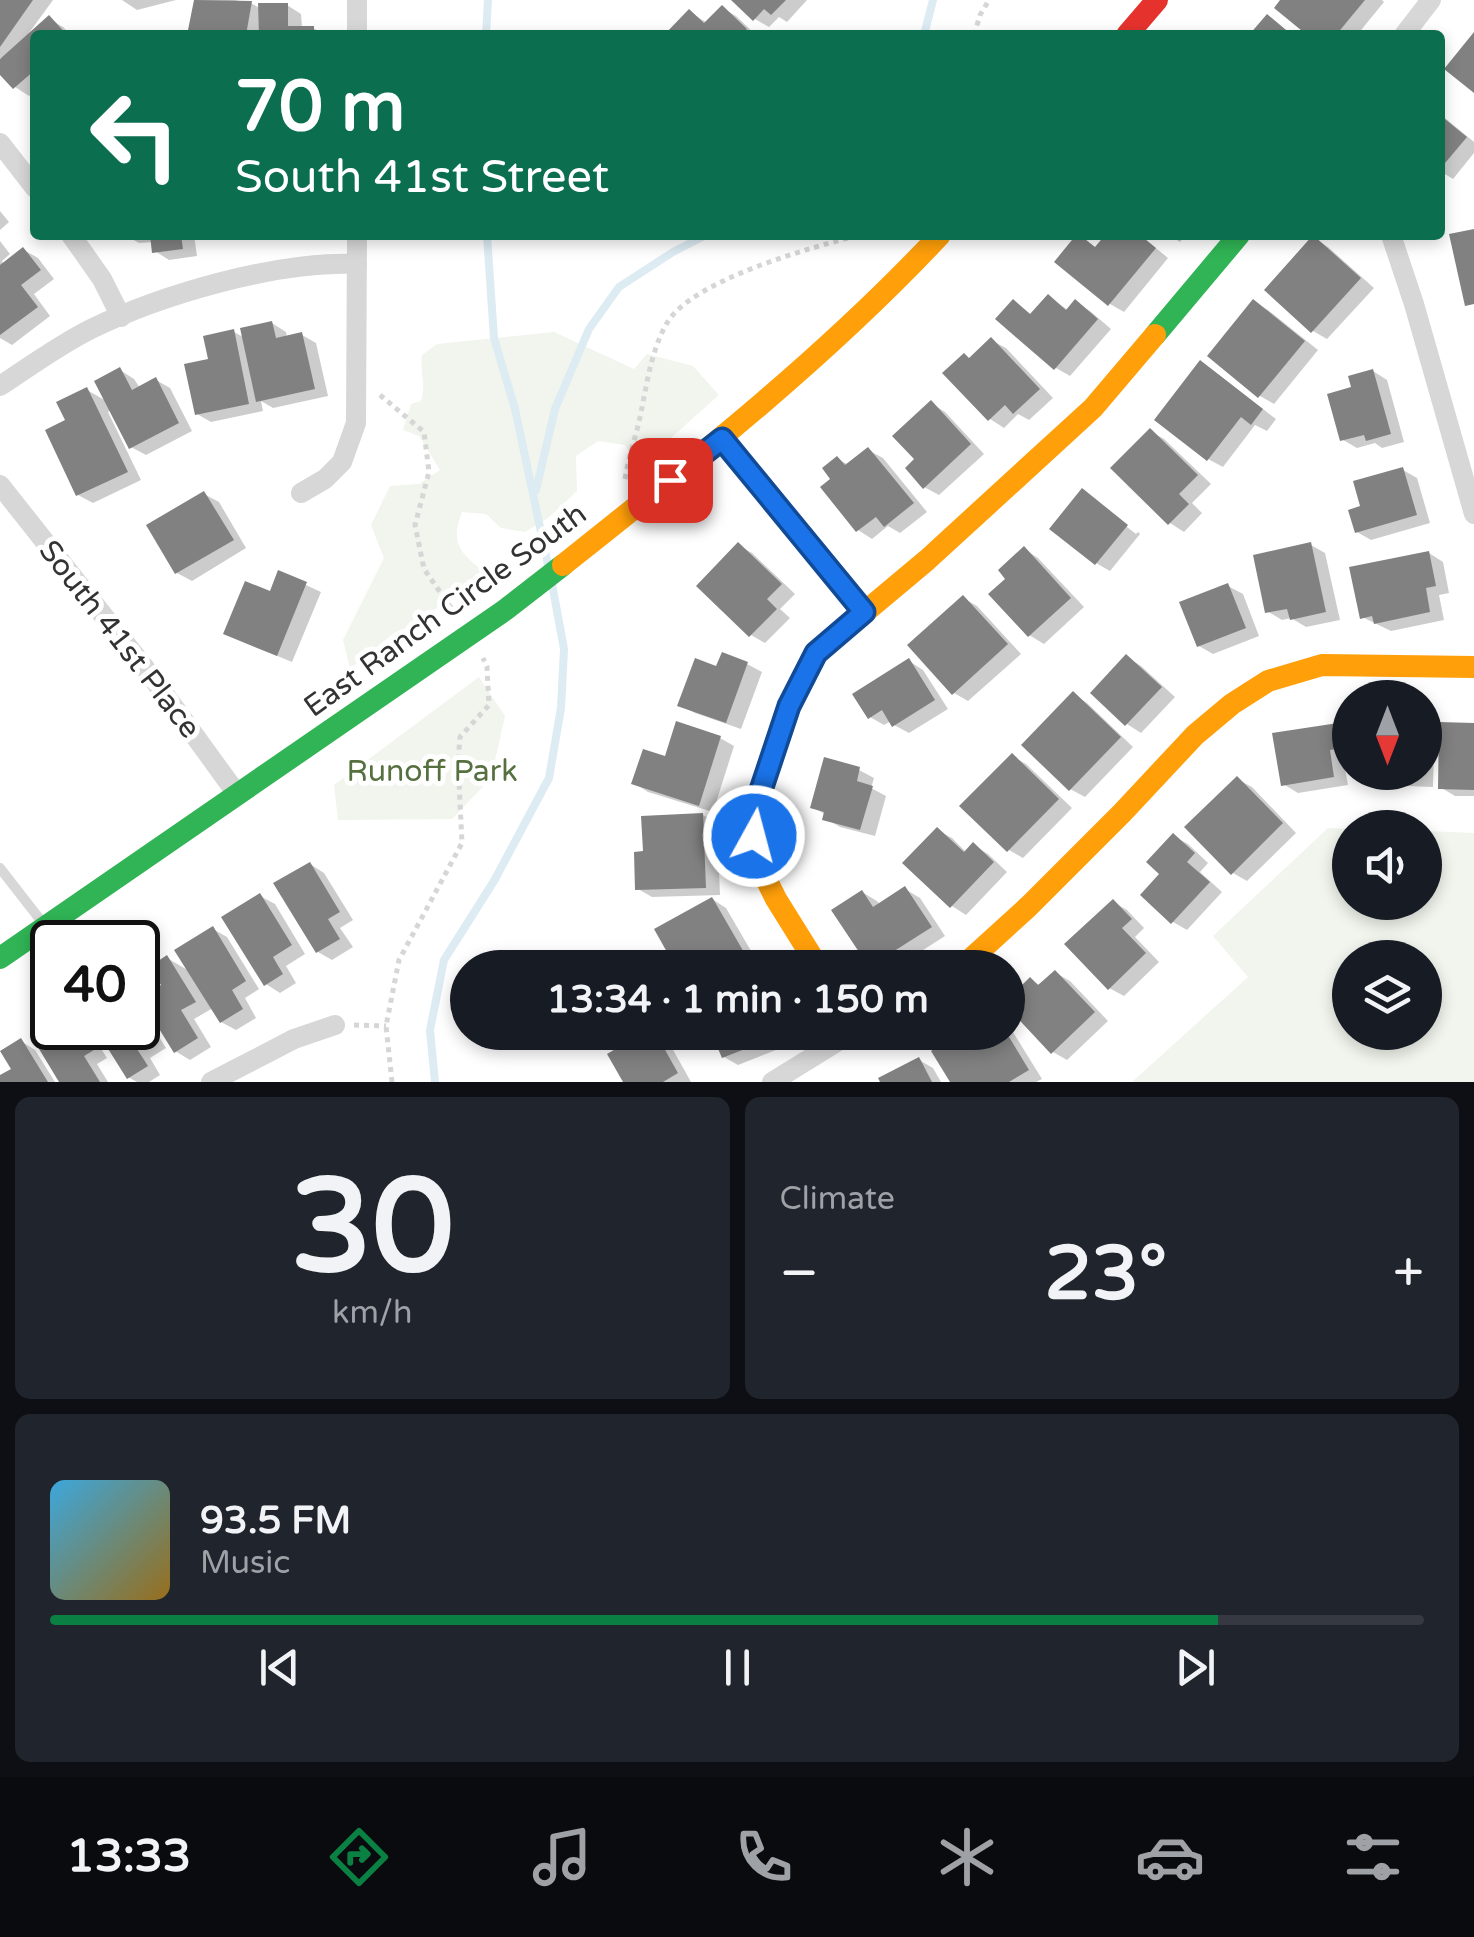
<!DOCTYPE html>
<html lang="en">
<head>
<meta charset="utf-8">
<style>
	body { margin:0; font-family:"Varela Round",sans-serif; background:#20242c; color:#f1f3f6; height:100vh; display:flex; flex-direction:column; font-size:38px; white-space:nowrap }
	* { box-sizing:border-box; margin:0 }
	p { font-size:32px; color:#9ea1a6 }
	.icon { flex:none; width:55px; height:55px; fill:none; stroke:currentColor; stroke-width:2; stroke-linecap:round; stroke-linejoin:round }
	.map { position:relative; height:1082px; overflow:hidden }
	.drawer { display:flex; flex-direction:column; gap:15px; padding:15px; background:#0d0f14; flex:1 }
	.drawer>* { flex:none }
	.hud { position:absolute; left:30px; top:30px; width:1415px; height:210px; border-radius:10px; box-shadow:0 5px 15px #0003; background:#0b6e4f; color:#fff; overflow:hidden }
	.needle { width:65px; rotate:180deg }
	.buttons { position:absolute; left:1332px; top:680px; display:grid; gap:20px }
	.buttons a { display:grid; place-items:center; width:110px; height:110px; border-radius:50%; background:#171b24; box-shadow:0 5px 15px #0003; font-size:50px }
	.speed { position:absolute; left:30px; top:920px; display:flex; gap:20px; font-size:50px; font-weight:700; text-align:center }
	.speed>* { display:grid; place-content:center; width:130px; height:130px; border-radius:50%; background:#171b24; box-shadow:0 5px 15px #0003; line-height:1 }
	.speed .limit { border:5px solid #111; border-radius:15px; background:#fff; color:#111 }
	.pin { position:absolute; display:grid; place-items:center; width:85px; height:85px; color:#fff; margin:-42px; border-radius:20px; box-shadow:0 5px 15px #0006 }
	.me { position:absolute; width:110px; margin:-55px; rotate:7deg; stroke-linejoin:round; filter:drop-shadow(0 0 8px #0008) }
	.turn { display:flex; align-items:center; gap:35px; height:210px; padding:0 40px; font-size:45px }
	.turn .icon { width:130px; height:130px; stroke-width:2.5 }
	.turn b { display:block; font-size:70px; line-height:85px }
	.big { font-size:75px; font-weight:700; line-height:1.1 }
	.drawer .widget { flex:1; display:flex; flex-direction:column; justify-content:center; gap:15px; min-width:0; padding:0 35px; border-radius:15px; background:#20242c }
	.drawer .dial { align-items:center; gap:0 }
	.dial b { font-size:130px; line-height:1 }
	.song { display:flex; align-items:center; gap:30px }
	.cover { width:120px; height:120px; border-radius:15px; background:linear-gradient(135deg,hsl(200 70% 55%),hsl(40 70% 35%)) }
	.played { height:10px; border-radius:5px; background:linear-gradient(90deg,#0b8043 85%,#363941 85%) }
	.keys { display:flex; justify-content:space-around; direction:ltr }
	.heat { display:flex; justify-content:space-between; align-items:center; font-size:55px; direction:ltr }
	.drawer .tiles { flex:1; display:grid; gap:15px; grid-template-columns:1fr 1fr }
	.widget:last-child { grid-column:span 2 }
	.trip { position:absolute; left:450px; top:950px; width:575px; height:100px; border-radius:50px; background:#171b24; box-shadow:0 5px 15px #0003; font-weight:700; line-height:100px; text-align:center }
	.tab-bar { display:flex; height:160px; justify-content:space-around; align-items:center; background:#090b0e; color:#9ea1a6 }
	.tab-bar .icon { width:70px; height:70px }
	.tab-bar .current { color:#0b8043 }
	.tab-bar b { font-size:45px; color:#f1f3f6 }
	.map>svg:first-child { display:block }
	.green { fill:#f1f5ed; fill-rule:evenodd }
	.shadow { fill:#0003 }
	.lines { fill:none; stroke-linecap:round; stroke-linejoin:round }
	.stream { stroke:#ddebf3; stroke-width:8 }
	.building { fill:#818181 }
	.path { stroke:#d6d6d6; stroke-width:5; stroke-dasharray:5 5; stroke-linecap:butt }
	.lane { stroke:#d7d7d7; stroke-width:10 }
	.street { stroke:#d7d7d7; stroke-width:20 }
	.fast { stroke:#30b455; stroke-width:22 }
	.slow { stroke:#ff9f0a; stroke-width:22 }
	.jam { stroke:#e5322d; stroke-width:22 }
	.route-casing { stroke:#114b97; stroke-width:25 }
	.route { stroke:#1a73e8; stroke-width:18 }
	.labels { text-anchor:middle; stroke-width:10; stroke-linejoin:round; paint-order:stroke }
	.street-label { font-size:30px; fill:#333; stroke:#fff }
	.park-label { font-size:30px; fill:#56703f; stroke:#fff }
</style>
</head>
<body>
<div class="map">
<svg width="1474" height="1082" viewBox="0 0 1474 1082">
	<rect width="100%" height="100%" fill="#fff"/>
	<g class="green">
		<path d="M 554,332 L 634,369 L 647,354 L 693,366 L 719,395 L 637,468 L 625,445 L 598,441 L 576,456 L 577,491 L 548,518 L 525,532 L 501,528 L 486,514 L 462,512 C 449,546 462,553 486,574 L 413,625 L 394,633 L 350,669 L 343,640 L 384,558 L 371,525 L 390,486 L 419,484 L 440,470 L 419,436 L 403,430 L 411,404 L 421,401 C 426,384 420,373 422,355 L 437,344 Z"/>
		<polygon points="479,677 505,716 491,778 452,819 338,820 334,785"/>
		<path d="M 1328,828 L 1350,829 L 1350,902 L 1425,902 L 1425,831 L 1474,833 L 1474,1082 L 1132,1082 L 1248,977 L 1213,936 ZM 1350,958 L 1425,958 L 1425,1032 L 1350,1032 Z"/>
	</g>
	<g class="shadow">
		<polygon points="0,0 53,0 29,33 49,19 63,27 71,35 35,35 35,91 29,96 15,87 0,72 0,63 3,60 0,58"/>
		<polygon points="122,0 176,0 137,10"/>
		<polygon points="196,0 234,0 251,3 261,9 287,5 301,14 302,28 313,28 325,35 190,35"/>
		<polygon points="735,0 807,0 787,22 779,17 769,27 755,19"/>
		<polygon points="1284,0 1382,0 1384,2 1357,35 1311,35"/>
		<polygon points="722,8 736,16 756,35 668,35 690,12 707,23"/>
		<polygon points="1440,114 1474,142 1474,153 1453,179 1440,171"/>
		<polygon points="0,211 9,222 0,230"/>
		<polygon points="125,235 194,235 197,256 169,260 155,251 153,242 139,243"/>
		<polygon points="230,235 266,235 266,238 235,238"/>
		<polygon points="1108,235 1140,235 1168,258 1124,312 1110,304 1078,237 1097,249"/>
		<polygon points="1169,235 1186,235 1180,242"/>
		<polygon points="1314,238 1328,247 1374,288 1327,339 1313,331 1267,290"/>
		<polygon points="0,241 10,254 2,261 4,265 24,250 38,258 54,279 34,294 50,316 12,345 0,338"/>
		<polygon points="1048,297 1068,310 1075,302 1090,311 1111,329 1070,376 1056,368 1013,302 1032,315"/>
		<polygon points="1254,302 1268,310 1318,350 1274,404 1260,396"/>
		<polygon points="272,323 286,332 287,338 302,335 316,343 328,396 273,408 261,401 263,411 211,422 197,414 211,361 234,332 245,338"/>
		<polygon points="991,340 1006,348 1053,398 1029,420 1018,414 1004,428 990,419"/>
		<polygon points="120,370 134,379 140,388 156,380 170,388 192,431 146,455 131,447 112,409 108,412 141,480 93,503 78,495 68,421 87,390 108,402"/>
		<polygon points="1373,371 1387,380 1404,442 1382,448 1375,443 1357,448 1343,440 1354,389"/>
		<polygon points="1215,372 1276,419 1267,431 1255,425 1223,467 1208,459"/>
		<polygon points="931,403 945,412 984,454 939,495 924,487 918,459"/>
		<polygon points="1150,431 1164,439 1211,484 1192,503 1202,513 1184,532 1170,523"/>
		<polygon points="868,450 883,458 927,512 900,533 888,526 872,539 858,530 833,479 837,459 849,465"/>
		<polygon points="1403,470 1417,478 1430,523 1371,540 1357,532 1363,508"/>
		<polygon points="204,494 219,502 246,548 192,581 177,573"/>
		<polygon points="1094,501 1136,534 1138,532 1140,534 1110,571 1096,563"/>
		<polygon points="738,545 752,553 795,594 780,609 790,618 765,643 751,635"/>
		<polygon points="1311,545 1325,553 1340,620 1306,627 1291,618 1282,620 1267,611"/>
		<polygon points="1024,549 1038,558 1084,607 1044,644 1029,635 1008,579"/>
		<polygon points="1429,553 1443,562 1449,593 1439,595 1444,620 1391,631 1362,617"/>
		<polygon points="280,573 321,592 292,662 241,641 271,594"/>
		<polygon points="1228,586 1243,594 1259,636 1213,654 1199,646"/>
		<polygon points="963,598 977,606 1021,654 968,701 954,693"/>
		<polygon points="723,656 747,664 762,672 741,729 695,713 680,705 718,669"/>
		<polygon points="1127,657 1141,666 1175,697 1141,733 1127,724 1093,693"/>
		<polygon points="909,661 923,670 948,709 909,733 894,725 891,721 884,725 870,717"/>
		<polygon points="1073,694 1087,703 1133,747 1085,797 1070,789"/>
		<polygon points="1425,722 1432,722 1442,728 1474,725 1474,796 1455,796 1440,787 1441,747 1425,738"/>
		<polygon points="1337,725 1350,733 1350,756 1343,757 1348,785 1298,793 1283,784"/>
		<polygon points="720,738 734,746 713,812 648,792 634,783"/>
		<polygon points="1425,744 1438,751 1434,751 1433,787 1380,785 1366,776 1366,772 1425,772"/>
		<polygon points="1012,756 1026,764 1072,808 1023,858 1009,850"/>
		<polygon points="826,760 859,770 874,778 871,788 886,796 875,836 840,827 825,818 826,815 813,807"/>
		<polygon points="1237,779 1252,787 1296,833 1247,881 1233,873"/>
		<polygon points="703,815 717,824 720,895 652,897 638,889"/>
		<polygon points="937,830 952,838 967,853 973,845 988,854 1007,872 966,915 952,906 906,863"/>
		<polygon points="1173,836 1188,844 1208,863 1200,872 1222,892 1187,930 1173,922 1162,874"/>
		<polygon points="310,864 324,873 353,920 340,928 353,947 332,960 318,952"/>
		<polygon points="905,889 920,898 945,936 895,968 874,968 871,966 862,892 877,901 880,905"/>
		<polygon points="260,896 275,904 305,954 286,966 296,983 280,993 266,984"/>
		<polygon points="712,899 726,908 761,968 679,968"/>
		<polygon points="1113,902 1127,910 1144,928 1135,937 1159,962 1124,996 1109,988"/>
		<polygon points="213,929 227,937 259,989 245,998 256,1018 236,1030 221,1022 213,1008 194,1019 211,1047 190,1060 175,1051 164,986 167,958 191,972"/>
		<polygon points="1056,973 1070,981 1108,1021 1067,1060 1053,1052 1008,1004 1031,980 1041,986"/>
		<polygon points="138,1003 166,1048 150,1058 160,1075 149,1082 137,1082 128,1077 98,1028 138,1028"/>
		<polygon points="52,1023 52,1028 88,1028 107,1058 97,1064 108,1082 62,1082 33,1035"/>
		<polygon points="1008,1024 1042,1079 1036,1082 953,1082 966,1032 1008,1032"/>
		<polygon points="649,1032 655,1032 667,1039 691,1082 626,1082"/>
		<polygon points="714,1032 786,1032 791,1044 738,1065 724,1057"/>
		<polygon points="21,1041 35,1050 55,1082 0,1082 0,1078 14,1070"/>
		<polygon points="919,1060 933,1068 941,1082 883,1082"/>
	</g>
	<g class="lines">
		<g class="stream">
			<polyline points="486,35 488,0"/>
			<polyline points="924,35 933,0"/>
			<polyline points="487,235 494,338 515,409 548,565"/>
			<polyline points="536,490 555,409 589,329 619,287 673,252 706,235"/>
			<polyline points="435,1082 430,1030 444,960 494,881 549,778 561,708 564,649 552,584"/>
		</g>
	</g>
	<g class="building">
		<polygon points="0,0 33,0 0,47"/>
		<polygon points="194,0 252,1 246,35 187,35"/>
		<polygon points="731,0 786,0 771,15 764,9 753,21"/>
		<polygon points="1280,0 1365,0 1336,35 1307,35 1274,8"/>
		<polygon points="258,3 288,3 288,26 314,26 314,35 259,35"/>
		<polygon points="722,5 747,29 740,35 664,35 689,9 704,23"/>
		<polygon points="1267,14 1292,35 1249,35"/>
		<polygon points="49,15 67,35 35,35 35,70 13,89 0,75 0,59"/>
		<polygon points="1474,32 1474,93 1444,69"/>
		<polygon points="1440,115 1467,137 1440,169"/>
		<polygon points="1474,229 1474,304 1465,306 1449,234"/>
		<polygon points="150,235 181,235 183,249 152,253"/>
		<polygon points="1076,235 1080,235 1095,247 1105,235 1140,235 1156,248 1108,306 1054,262"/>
		<polygon points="1313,235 1361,278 1311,333 1264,290"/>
		<polygon points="23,247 41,270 21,285 38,307 0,335 0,265"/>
		<polygon points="1048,294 1066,310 1075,299 1098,319 1054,370 995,319 1013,299 1030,314"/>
		<polygon points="1253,299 1305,341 1258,398 1207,356"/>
		<polygon points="272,321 276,338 302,332 315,389 256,402 240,328"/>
		<polygon points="234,329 249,404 195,415 184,364 208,359 203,336"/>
		<polygon points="991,337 1040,389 1013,414 1005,405 988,421 942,373 964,353 969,358"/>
		<polygon points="1200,360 1263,409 1251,425 1241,417 1207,461 1154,420"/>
		<polygon points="120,367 132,390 156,377 179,423 129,449 94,381"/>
		<polygon points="1373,369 1391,434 1366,441 1364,435 1340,441 1327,394 1351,387 1348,376"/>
		<polygon points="87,387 128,472 76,496 45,430 65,420 56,402"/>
		<polygon points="931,400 971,444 923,489 905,468 914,459 892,436"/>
		<polygon points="1150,428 1198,475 1179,494 1189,504 1168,525 1110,468"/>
		<polygon points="868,447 914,503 884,527 876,517 856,532 820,487 830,479 822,468 837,456 845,465"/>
		<polygon points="1403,467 1417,515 1355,533 1348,510 1360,506 1353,481"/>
		<polygon points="1082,488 1128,525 1095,565 1049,529"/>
		<polygon points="204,491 234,540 175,574 146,525"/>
		<polygon points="738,542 782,584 767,599 777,609 749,637 696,586"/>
		<polygon points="1311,542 1326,612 1290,620 1287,609 1265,613 1253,555"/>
		<polygon points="1024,546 1071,598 1028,637 988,594 1005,579 998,570"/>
		<polygon points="1429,551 1436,586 1426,588 1430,612 1374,624 1372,616 1360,619 1349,567"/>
		<polygon points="278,570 307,582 277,656 223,634 245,581 270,591"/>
		<polygon points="1228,583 1246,628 1197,647 1179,602"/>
		<polygon points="963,595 1008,644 952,695 907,645"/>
		<polygon points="722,652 748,662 726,723 677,706 695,658 716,666"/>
		<polygon points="1126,654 1162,687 1125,726 1090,693"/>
		<polygon points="909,658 935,700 892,727 882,710 868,719 852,694"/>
		<polygon points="1073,691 1121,737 1069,791 1021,745"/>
		<polygon points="1425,719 1432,719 1432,745 1425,744"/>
		<polygon points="676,721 721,736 699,806 631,784 643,749 665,756"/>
		<polygon points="1439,722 1474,723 1474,790 1438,789"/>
		<polygon points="1338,723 1342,748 1330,750 1334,777 1281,786 1272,733"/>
		<polygon points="1012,753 1059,799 1007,852 959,806"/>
		<polygon points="824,757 860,767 857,781 873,786 860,830 822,820 824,812 810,808"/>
		<polygon points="1363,772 1420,772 1419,780 1363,778"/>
		<polygon points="1237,776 1283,823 1231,875 1184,827"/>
		<polygon points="703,813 706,888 635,890 634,852 643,851 641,816"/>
		<polygon points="937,827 964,852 973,842 994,862 950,908 902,863"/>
		<polygon points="1173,833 1195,853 1187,862 1210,882 1171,924 1140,895 1159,874 1146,862"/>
		<polygon points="310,862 340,912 328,919 340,939 316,953 273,883"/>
		<polygon points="905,886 932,927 869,967 831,910 862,890 873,907"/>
		<polygon points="260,893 292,945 273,957 283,974 264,986 221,917"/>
		<polygon points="712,897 749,961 738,968 676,968 654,929"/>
		<polygon points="1113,899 1132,919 1122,928 1146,953 1108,990 1064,944"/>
		<polygon points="213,926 246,981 232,990 243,1009 220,1023 174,950"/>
		<polygon points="167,955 196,1002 181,1010 198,1038 174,1053 140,998 161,985 149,967"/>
		<polygon points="1055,970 1095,1012 1051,1054 1008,1008 1008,999 1030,977 1038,985"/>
		<polygon points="138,1015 153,1040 137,1049 148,1066 127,1079 95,1028 138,1028"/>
		<polygon points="52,1020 52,1028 80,1028 94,1050 84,1056 100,1082 59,1082 30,1034"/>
		<polygon points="644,1032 655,1032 678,1073 663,1082 623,1082 607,1054"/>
		<polygon points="711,1032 776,1032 778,1036 722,1058"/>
		<polygon points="961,1032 1006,1032 1029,1070 1009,1082 950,1082 931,1051"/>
		<polygon points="21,1038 48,1082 0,1082 0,1075 11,1069 0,1051"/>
		<polygon points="919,1057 932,1082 880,1082 878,1078"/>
	</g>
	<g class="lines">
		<g class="path">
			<polyline points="974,35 980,15 989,0"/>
			<polyline points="380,395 424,432 429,472 415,525 424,569 456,615"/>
			<path d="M 625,479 C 628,461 633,444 638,426 C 646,393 649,354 667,323 C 692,280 812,247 860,235"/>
			<polyline points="354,1025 386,1026"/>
			<polyline points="392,1082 386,1026 399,960 462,843 458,762 460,737 489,705 487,667 483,658"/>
		</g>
		<polyline class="lane" points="0,868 42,922"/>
		<g class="street">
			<polyline points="357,0 357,35"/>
			<polyline points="1404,35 1431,0"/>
			<polyline points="0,143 35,188"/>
			<polyline points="71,235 102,279 121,317"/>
			<polyline points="1391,235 1414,304 1474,514"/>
			<path d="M 0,386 C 29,367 59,345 91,329 C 163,294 276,261 357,264"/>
			<polyline points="722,439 864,612"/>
			<polyline points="0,485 152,677 237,794"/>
			<polyline points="301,493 325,479 342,462 356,423 357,235"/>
			<polyline points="211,1082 294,1039 335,1025"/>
			<polyline points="772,1082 853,1032"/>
		</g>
		<g class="fast">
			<polyline points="1155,335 1239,235"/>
			<polyline points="0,958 505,610 563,565"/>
		</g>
		<g class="slow">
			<path d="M 563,565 C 694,461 825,358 940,235"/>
			<polyline points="819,968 776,899 756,859 753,814 789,706 816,653 927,560 1093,408 1155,335"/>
			<polyline points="961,968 1029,906 1122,813 1195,735 1232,704 1268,681 1322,665 1474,667"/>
		</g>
		<polyline class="jam" points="1127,35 1157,0"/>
	</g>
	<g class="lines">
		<g class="route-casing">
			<polyline id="route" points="670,480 722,439 864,612 816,653 789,706 753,814 754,836"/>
		</g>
		<use href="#route" class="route"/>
	</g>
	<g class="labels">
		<g class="street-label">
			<text transform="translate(445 610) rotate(-36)" y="10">East Ranch Circle South</text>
			<text transform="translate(120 639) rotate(52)" y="10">South 41st Place</text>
		</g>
		<g class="park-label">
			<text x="432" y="781">Runoff Park</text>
		</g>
	</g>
</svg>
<div class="buttons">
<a><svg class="needle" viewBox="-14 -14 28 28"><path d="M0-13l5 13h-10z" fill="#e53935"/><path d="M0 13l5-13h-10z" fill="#9ea1a6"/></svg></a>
<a><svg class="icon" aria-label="sound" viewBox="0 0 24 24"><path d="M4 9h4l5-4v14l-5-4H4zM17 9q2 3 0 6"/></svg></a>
<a><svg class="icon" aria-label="layers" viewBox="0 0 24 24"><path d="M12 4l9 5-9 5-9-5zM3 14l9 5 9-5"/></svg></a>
</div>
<div class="speed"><div class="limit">40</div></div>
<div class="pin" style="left:670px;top:480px;background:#d93025"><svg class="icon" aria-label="arrive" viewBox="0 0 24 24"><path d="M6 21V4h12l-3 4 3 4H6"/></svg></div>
<svg class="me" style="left:754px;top:836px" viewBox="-20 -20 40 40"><circle r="17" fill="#1a73e8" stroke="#fff" stroke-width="3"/><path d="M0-11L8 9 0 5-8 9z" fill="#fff"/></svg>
<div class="trip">13:34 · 1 min · 150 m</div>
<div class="hud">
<div class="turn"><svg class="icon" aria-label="left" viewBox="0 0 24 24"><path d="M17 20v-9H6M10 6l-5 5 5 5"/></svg><div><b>70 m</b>South 41st Street</div></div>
</div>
</div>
<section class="drawer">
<div class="tiles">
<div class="widget dial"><b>30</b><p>km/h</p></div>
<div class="widget"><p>Climate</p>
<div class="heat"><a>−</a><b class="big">23°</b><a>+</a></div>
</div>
<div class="widget">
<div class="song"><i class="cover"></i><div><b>93.5 FM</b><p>Music</p></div></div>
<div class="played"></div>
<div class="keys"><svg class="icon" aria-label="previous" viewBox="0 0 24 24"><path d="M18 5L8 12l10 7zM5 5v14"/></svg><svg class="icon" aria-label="pause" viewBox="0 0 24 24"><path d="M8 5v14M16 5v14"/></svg><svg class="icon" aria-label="next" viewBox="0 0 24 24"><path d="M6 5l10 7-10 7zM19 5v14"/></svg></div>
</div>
</div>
</section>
<nav class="tab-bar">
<b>13:33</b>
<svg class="icon current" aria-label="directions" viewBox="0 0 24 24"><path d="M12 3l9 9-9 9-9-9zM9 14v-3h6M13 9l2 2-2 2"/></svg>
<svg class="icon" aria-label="music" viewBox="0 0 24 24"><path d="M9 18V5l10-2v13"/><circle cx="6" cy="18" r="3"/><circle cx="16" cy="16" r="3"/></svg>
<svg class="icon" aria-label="phone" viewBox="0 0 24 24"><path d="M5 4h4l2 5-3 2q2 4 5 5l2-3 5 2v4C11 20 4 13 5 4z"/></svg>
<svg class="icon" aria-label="climate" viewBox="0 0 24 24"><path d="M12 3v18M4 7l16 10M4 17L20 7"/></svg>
<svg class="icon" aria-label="car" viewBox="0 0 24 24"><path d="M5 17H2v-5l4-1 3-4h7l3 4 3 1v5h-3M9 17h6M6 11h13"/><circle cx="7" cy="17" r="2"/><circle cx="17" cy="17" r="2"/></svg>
<svg class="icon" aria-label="filters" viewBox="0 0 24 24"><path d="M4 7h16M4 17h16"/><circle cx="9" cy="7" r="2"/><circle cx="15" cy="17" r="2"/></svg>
</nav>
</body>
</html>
